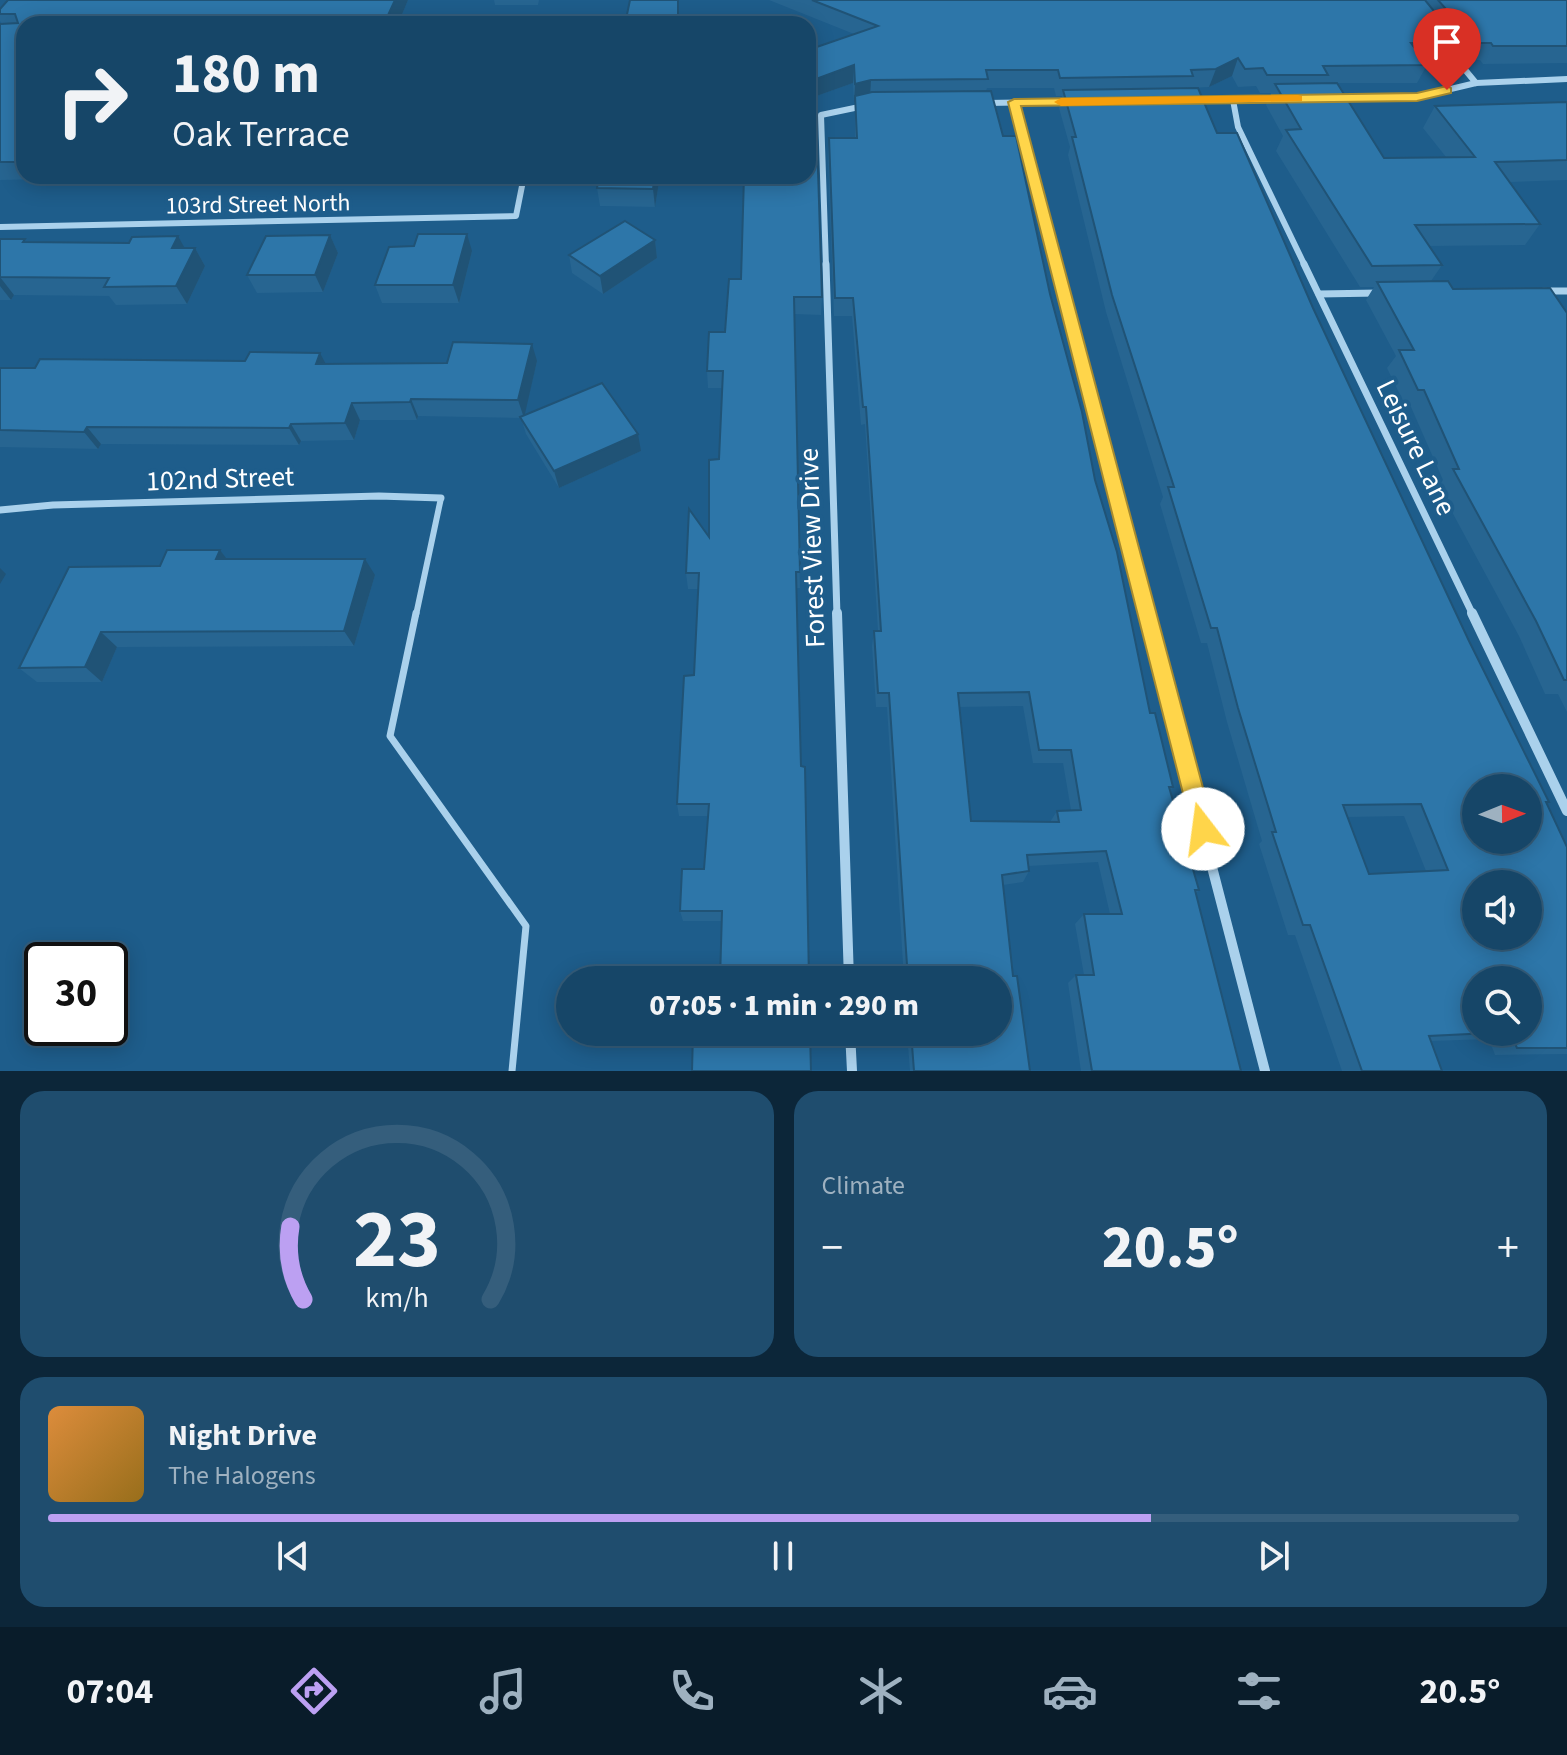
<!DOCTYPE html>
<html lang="en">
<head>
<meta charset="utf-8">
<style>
	body { margin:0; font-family:"Source Sans 3",sans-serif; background:#1f4d6e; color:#f1f3f6; height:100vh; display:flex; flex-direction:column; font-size:30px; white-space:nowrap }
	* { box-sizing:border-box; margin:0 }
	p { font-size:26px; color:#9eb1c0 }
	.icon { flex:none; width:44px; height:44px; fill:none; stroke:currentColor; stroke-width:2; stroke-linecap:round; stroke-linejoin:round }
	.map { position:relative; height:1071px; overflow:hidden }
	.panel { display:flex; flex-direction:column; gap:20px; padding:20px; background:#0c2639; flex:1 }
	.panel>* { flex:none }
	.guide { position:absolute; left:16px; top:16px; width:800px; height:168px; border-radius:24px; box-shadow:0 4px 20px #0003,0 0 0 2px #355e7c; background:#164668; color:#f1f3f6; overflow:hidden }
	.needle { width:52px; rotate:89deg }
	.fabs { position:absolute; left:1462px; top:774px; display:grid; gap:16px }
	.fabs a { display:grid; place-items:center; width:80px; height:80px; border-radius:50%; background:#164668; box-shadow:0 4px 20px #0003,0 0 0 2px #355e7c; font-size:40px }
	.speed { position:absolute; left:24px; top:942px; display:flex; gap:16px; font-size:40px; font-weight:700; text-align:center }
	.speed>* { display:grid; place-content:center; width:104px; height:104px; border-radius:50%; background:#164668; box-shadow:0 4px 20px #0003,0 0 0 2px #355e7c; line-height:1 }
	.speed .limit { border:4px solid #111; border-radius:12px; background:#fff; color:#111 }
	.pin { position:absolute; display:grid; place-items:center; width:68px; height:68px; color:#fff; margin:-82px -34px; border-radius:50% 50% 50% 0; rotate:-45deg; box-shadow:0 0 8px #0007 }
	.pin .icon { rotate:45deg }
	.me { position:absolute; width:88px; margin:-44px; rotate:345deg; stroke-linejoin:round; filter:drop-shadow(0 0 6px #0008) }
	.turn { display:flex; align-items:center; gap:28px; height:168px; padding:0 24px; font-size:36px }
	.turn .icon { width:104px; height:104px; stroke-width:2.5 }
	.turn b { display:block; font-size:56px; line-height:68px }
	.big { font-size:60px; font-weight:800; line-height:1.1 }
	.panel .tile { flex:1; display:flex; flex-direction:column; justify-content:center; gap:12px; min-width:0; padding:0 28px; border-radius:24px; background:#1f4d6e }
	.panel .dial { align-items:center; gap:0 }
	.dial svg { height:208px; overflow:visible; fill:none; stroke:#355e7c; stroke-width:7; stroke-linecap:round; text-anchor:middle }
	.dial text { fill:#f1f3f6; stroke:none }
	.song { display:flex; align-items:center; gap:24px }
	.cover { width:96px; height:96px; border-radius:12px; background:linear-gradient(135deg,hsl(30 70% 55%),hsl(40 70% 35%)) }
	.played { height:8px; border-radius:4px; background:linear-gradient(90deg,#bca0f2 75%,#355e7c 75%) }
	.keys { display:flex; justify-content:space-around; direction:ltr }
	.heat { display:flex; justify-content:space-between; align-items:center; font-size:44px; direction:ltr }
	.panel .tiles { flex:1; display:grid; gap:20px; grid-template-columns:1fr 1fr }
	.tile:last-child { grid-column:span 2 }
	.trip { position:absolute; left:556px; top:966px; width:456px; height:80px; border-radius:40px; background:#164668; box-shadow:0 4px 20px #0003,0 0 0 2px #355e7c; font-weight:800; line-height:80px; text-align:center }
	.menu { display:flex; height:128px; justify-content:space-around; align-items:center; background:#091c2a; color:#9eb1c0 }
	.menu .icon { width:56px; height:56px }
	.menu .current { color:#bca0f2 }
	.menu b { font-size:36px; color:#f1f3f6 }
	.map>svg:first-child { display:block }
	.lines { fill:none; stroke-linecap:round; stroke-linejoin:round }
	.service-far1 { stroke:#aad1ec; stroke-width:6 }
	.service { stroke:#aad1ec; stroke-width:7 }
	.minor-far2 { stroke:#aad1ec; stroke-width:6 }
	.minor-far1 { stroke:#aad1ec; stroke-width:7 }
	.minor { stroke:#aad1ec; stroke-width:10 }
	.wall { fill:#276591; fill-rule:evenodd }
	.shaded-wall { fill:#205376 }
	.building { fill:#2d76a9; stroke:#205376; stroke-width:2; fill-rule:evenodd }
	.route { fill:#ffd54a; stroke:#a68a30; stroke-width:2 }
	.slow { fill:#f59e0b }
	.labels { text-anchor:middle; stroke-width:8; stroke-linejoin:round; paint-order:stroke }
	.far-street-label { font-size:24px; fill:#fff; stroke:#1e5d8b }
	.street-label { font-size:28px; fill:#fff; stroke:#1e5d8b }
</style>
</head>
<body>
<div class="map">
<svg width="1567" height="1071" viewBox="0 0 1567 1071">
	<rect width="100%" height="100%" fill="#1e5d8b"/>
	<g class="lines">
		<polyline class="service-far1" points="416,615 441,498"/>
		<polyline class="service" points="416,613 390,736 526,926 512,1071"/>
		<g class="minor-far2">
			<polyline points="1447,48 1476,83"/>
			<polyline points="1338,98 1417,97 1476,83 1567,79"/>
			<polyline points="1194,100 1276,99"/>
			<polyline points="1233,100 1238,127 1305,266"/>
			<polyline points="1014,102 1057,266"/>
			<polyline points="986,103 1068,102"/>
			<polyline points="0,227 516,216 524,176"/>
			<polyline points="826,266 821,115 864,106"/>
		</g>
		<g class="minor-far1">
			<polyline points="826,264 837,615"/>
			<polyline points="1056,264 1147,615"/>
			<polyline points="1304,264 1473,615"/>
			<polyline points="1544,291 1567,291"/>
			<polyline points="1319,294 1378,293"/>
			<polyline points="0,510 53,505 379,496 441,498"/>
		</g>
		<g class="minor">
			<polyline points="837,613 849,980"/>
			<polyline points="1146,613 1265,1071"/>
			<polyline points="1472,613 1567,811"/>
			<polyline points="850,1032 852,1071"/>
		</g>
	</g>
	<g class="wall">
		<polygon points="8,0 408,0 398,24 24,24 24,176 94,176 92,178 0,180 0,24 2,24 0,21 0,9"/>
		<polygon points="494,0 539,0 538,5 495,5"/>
		<path d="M 769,0 L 1567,0 L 1567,63 L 1483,64 L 1480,60 L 1466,60 L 1457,50 L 1450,60 L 1423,61 L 1427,65 L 1417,83 L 1337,83 L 1384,158 L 1446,157 L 1423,128 L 1435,106 L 1567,102 L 1567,180 L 1510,182 L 1540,224 L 1525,245 L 1429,246 L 1442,265 L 1431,281 L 1453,289 L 1567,313 L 1567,712 L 1558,694 L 1545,694 L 1519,636 L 1438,486 L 1443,480 L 1411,407 L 1406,407 L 1387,368 L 1396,356 L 1366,300 L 1374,287 L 1360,287 L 1276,151 L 1283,136 L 1266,105 L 1271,93 L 1260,93 L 1256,86 L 1238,87 L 1232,76 L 1209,87 L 1189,88 L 1217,133 L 1313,308 L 1469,641 L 1549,802 L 1547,804 L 1567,847 L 1567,1054 L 1495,1055 L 1489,1039 L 1431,1041 L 1442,1071 L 1342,1071 L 1295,935 L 1288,935 L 1259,844 L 1262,841 L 1227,722 L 1207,643 L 1201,643 L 1160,504 L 1163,497 L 1106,312 L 1068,155 L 1070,147 L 1059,108 L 1062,96 L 1056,96 L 1054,88 L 987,88 L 986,91 L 1003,136 L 1050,294 L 1095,480 L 1150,713 L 1173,787 L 1170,790 L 1199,890 L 1196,893 L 1241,1071 L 1081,1071 L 1068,983 L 1076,975 L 1084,975 L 1075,924 L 1084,914 L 1110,914 L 1098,862 L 1029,866 L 1029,871 L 1023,882 L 1003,885 L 1013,976 L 1030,1071 L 910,1071 L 907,1032 L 998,1032 L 998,980 L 904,980 L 887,707 L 876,707 L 872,646 L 874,631 L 878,631 L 865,424 L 861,425 L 852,316 L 834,316 L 828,156 L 829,138 L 855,138 L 855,101 L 854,102 L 853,83 L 808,99 L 808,50 L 854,34 ZM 1023,706 L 1033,763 L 1063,763 L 1071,810 L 1057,811 L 1050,822 L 971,821 L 960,707 ZM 1404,816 L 1426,871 L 1369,874 L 1348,817 Z"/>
		<polygon points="124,176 174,176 172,180 127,181"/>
		<polygon points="206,176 479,176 207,178"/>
		<polygon points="599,176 660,176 655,207 600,206 597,188"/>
		<polygon points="330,235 338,253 323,292 257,293 247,275"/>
		<polygon points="0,239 27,242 195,248 205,266 187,304 116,305 109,296 14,295 11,300 0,300"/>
		<polygon points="655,240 657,258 603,294 572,273 569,255"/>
		<polygon points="472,251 459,303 382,303 375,285"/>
		<polygon points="741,279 822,297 821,315 794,314 800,588 797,588 722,921 683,921 680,911 704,869 708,816 679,816 677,804 694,675 699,589 688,589 686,573 709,537 719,459 722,388 708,388 707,371 725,332"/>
		<polygon points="537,361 524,415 641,451 559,488 526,434 521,418 418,416 417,420 360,420 354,440 301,441 299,445 101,444 98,449 0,447 0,368"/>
		<polygon points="220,550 226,559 375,575 354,646 117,647 102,682 37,682 19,668 160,566"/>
	</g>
	<g class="shaded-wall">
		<polygon points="395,0 408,0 398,24 384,24"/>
		<polygon points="1238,58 1232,76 1209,87 1216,69"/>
		<polygon points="854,65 853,83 808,99 808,82"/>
		<polygon points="871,80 870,98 854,102 855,84"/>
		<polygon points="655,176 660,176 655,207 653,189"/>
		<polygon points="467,234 472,251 459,303 453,285"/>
		<polygon points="330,235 338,253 323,292 315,275"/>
		<polygon points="178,236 188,254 172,248"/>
		<polygon points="655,240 657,258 603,294 600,276"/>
		<polygon points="195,248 205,266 187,304 176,286"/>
		<polygon points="0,277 14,295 11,300 0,286"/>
		<polygon points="532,344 537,361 524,418 518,400"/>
		<polygon points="320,353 329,370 316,364"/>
		<polygon points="411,399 418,416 417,420 410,402"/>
		<polygon points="352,403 360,420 354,440 345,423"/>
		<polygon points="291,424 301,441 299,445 289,428"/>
		<polygon points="87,427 101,444 98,449 84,432"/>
		<polygon points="638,434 641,451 559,488 554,471"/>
		<polygon points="220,550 232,566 216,559"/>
		<polygon points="365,559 375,575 354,646 344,631"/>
		<polygon points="0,568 6,574 0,584"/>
		<polygon points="101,632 117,647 102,682 85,667"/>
	</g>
	<g class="building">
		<polygon points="8,0 395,0 384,24 24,24 24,162 0,162 0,24 18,23 15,14 0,14 0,9"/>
		<polygon points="630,0 678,0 678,24 625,24"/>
		<polygon points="812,0 1425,0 1460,43 1411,43 1427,65 1323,66 1328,75 1267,75 1263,68 1245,69 1238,58 1216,69 1191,70 1193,76 1060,78 1058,70 986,70 988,79 871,80 855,84 854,65 808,82 808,50 878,26"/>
		<polygon points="1438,0 1567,0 1567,46 1493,46 1491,43 1476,43"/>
		<polygon points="1337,83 1384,158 1475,157 1435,106 1567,102 1567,160 1495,162 1540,224 1415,225 1442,265 1372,266 1286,130 1301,129 1275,84"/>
		<path d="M 1198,88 L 1217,133 L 1237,133 L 1313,308 L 1469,641 L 1549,802 L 1546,802 L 1567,847 L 1567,1048 L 1517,1048 L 1510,1032 L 1429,1036 L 1442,1071 L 1362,1071 L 1310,925 L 1303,925 L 1272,832 L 1276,832 L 1238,708 L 1217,628 L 1211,628 L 1168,487 L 1174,487 L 1112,295 L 1072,137 L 1076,137 L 1063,90 ZM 1476,788 L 1528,788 L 1528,840 L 1476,840 ZM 1421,804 L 1448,870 L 1369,874 L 1343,805 ZM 1476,884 L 1528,884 L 1528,936 L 1476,936 ZM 1476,980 L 1528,980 L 1528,1032 L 1476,1032 Z"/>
		<path d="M 991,91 L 1003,136 L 1016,136 L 1050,294 L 1082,412 L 1095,480 L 1117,552 L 1150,713 L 1155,713 L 1173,787 L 1169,787 L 1199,890 L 1195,890 L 1241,1071 L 1092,1071 L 1076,975 L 1094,975 L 1084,914 L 1122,914 L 1106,851 L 1027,855 L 1029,871 L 1002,875 L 1013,976 L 1017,976 L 1030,1071 L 914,1071 L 911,1032 L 998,1032 L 998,980 L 908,980 L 889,693 L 878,693 L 874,631 L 881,631 L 866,407 L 863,407 L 853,298 L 835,298 L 829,138 L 857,138 L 855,96 L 872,92 ZM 1029,692 L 1039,750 L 1071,750 L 1081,810 L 1057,811 L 1059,822 L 971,821 L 958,693 Z"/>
		<polygon points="808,138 817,138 822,297 794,297 800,572 796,572 798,652 801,766 805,767 809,980 720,980 722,911 680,911 682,869 704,869 709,804 677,804 684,676 694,675 699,573 686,573 689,509 709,537 709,460 719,459 723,371 707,371 709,332 725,332 729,279 741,279 744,176 808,176"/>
		<polygon points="599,176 655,176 653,189 597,188"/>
		<polygon points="625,221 655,240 600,276 569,255"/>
		<polygon points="418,234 467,234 453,285 375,285 389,247 414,246"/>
		<polygon points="330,235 315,275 247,275 266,236"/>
		<polygon points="178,236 172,248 195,248 176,286 104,287 109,278 0,277 0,239 25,239 23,242 129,243 132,237"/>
		<polygon points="1448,281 1453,289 1550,288 1567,313 1567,680 1564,680 1536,621 1453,469 1459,469 1424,390 1418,390 1399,350 1414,350 1377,282"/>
		<polygon points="453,342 532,344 518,400 411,399 410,402 352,403 345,423 291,424 289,428 87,427 84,432 0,430 0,368 35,368 40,359 245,361 250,352 320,353 316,364 447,363"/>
		<polygon points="602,383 638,434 554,471 520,417"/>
		<polygon points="167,550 220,550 216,559 365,559 344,631 101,632 85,667 19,668 69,567 160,566"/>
		<polygon points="693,1032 810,1032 811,1071 692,1071"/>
	</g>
	<polygon class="route" points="1447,86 1451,88 1451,93 1417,101 1021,106 1214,829 1210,836 1203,840 1195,836 1192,829 1008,102 1014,99 1417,93"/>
	<polygon class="slow" points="1298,95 1302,96 1302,101 1061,106 1054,102 1061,98"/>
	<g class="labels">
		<g class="far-street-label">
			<text transform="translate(258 204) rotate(-1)" y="8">103rd Street North</text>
		</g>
		<g class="street-label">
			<text transform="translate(1417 447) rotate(64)" y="10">Leisure Lane</text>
			<text transform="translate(220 478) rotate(-2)" y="10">102nd Street</text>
			<text transform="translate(811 548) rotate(-92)" y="10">Forest View Drive</text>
		</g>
	</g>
</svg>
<div class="fabs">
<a><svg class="needle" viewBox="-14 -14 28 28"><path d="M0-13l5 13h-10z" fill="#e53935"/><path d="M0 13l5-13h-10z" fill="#9eb1c0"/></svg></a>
<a><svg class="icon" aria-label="sound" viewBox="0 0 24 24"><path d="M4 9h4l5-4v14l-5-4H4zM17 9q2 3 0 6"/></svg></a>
<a><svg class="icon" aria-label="search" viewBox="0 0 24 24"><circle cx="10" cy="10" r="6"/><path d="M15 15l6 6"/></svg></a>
</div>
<div class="speed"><div class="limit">30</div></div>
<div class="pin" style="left:1447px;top:90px;background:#d93025"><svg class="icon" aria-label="arrive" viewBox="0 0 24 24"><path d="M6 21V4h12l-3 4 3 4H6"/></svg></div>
<svg class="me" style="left:1203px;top:829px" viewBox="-20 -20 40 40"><circle r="19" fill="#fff"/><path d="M0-13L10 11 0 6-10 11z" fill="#ffd54a"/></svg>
<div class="trip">07:05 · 1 min · 290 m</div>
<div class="guide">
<div class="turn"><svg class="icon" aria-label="right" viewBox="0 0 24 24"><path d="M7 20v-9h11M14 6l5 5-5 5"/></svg><div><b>180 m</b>Oak Terrace</div></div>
</div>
</div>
<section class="panel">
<div class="tiles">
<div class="tile dial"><svg viewBox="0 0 100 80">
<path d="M14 69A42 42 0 1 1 86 69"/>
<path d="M14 69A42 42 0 0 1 9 41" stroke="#bca0f2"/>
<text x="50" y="56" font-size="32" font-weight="700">23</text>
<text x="50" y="72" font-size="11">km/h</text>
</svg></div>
<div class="tile"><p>Climate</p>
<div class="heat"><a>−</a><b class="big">20.5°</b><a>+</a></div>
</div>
<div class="tile">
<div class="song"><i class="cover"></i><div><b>Night Drive</b><p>The Halogens</p></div></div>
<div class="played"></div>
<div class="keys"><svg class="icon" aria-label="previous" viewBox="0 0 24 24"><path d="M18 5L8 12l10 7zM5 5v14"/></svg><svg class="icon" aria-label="pause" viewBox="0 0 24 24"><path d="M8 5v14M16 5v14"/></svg><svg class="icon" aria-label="next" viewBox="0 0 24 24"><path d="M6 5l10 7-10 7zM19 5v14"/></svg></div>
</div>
</div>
</section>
<nav class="menu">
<b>07:04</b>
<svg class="icon current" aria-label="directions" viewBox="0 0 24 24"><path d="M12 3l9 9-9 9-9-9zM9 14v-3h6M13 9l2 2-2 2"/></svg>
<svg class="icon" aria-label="music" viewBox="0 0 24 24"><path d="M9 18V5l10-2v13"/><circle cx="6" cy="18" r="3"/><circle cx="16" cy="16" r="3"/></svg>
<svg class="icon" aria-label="phone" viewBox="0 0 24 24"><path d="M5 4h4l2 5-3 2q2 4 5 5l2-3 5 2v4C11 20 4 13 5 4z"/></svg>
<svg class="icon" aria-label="climate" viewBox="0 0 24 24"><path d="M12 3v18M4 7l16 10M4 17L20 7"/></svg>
<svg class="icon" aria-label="car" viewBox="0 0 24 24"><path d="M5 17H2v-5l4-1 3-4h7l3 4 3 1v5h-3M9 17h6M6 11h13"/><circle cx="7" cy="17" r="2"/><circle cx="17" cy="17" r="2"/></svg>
<svg class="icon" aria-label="filters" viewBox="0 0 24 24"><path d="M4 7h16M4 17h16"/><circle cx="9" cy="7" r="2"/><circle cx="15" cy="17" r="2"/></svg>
<b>20.5°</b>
</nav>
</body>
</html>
